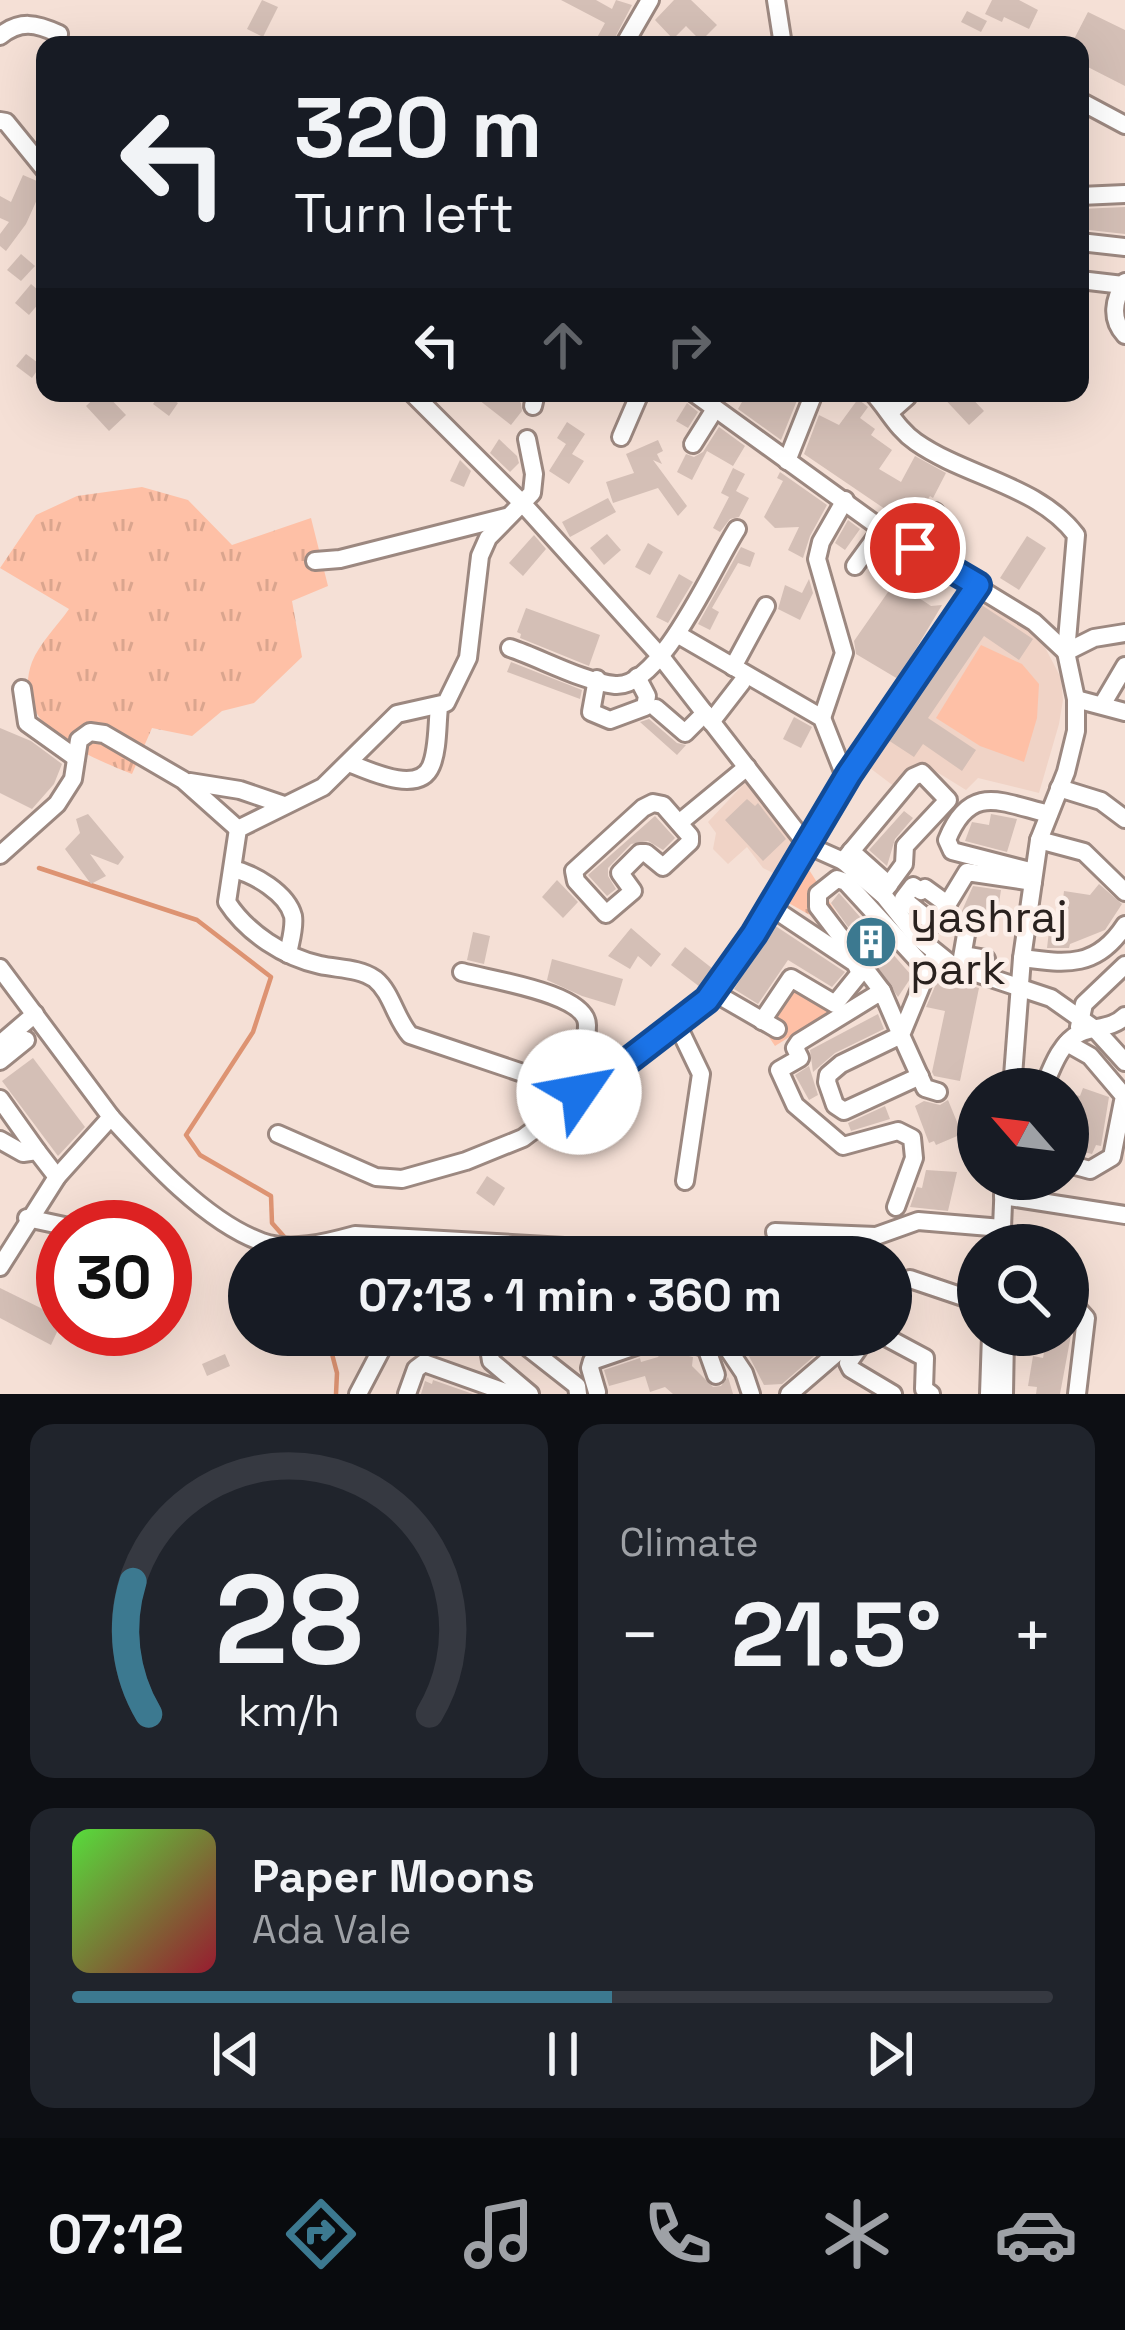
<!DOCTYPE html>
<html lang="en">
<head>
<meta charset="utf-8">
<style>
	body { margin:0; font-family:"Space Grotesk",sans-serif; background:#20242c; color:#f1f3f6; height:100vh; display:flex; flex-direction:column; font-size:45px; white-space:nowrap }
	* { box-sizing:border-box; margin:0 }
	p { font-size:39px; color:#9ea1a6 }
	.icon { flex:none; width:66px; height:66px; fill:none; stroke:currentColor; stroke-width:2; stroke-linecap:round; stroke-linejoin:round }
	.map { position:relative; height:1394px; overflow:hidden }
	.panel { display:flex; flex-direction:column; gap:30px; padding:30px; background:#0d0f14; flex:1 }
	.panel>* { flex:none }
	.hud { position:absolute; left:36px; top:36px; width:1053px; height:366px; border-radius:24px; box-shadow:0 12px 48px #0002; background:#171b24; color:#f1f3f6; overflow:hidden }
	.needle { width:78px; rotate:298deg }
	.buttons { position:absolute; left:957px; top:1068px; display:grid; gap:24px }
	.buttons a { display:grid; place-items:center; width:132px; height:132px; border-radius:50%; background:#171b24; box-shadow:0 12px 48px #0002; font-size:60px }
	.speed { position:absolute; left:36px; top:1200px; display:flex; gap:24px; font-size:60px; font-weight:700; text-align:center }
	.speed>* { display:grid; place-content:center; width:156px; height:156px; border-radius:50%; background:#171b24; box-shadow:0 12px 48px #0002; line-height:1 }
	.speed .limit { border:18px solid #d22; background:#fff; color:#111 }
	.pin { position:absolute; display:grid; place-items:center; width:102px; height:102px; color:#fff; margin:-51px; border:6px solid #fff; border-radius:50%; box-shadow:0 3px 12px #0007 }
	.me { position:absolute; width:132px; margin:-66px; rotate:57deg; stroke-linejoin:round; filter:drop-shadow(0 0 9px #0008) }
	.turn { display:flex; align-items:center; gap:42px; height:252px; padding:0 60px; font-size:54px }
	.turn .icon { width:156px; height:156px; stroke-width:2.5 }
	.turn b { display:block; font-size:84px; line-height:102px }
	.lanes { display:flex; align-items:center; height:114px; padding:0 60px; background:#0003; justify-content:center; gap:60px; direction:ltr }
	.lanes .off { opacity:.35 }
	.big { font-size:90px; font-weight:800; line-height:1.1 }
	.panel .card { flex:1; display:flex; flex-direction:column; justify-content:center; gap:18px; min-width:0; padding:0 42px; border-radius:24px; background:#20242c }
	.panel .dial { align-items:center; gap:0 }
	.dial svg { height:312px; overflow:visible; fill:none; stroke:#363941; stroke-width:7; stroke-linecap:round; text-anchor:middle }
	.dial text { fill:#f1f3f6; stroke:none }
	.song { display:flex; align-items:center; gap:36px }
	.cover { width:144px; height:144px; border-radius:18px; background:linear-gradient(135deg,hsl(110 70% 55%),hsl(350 70% 35%)) }
	.played { height:12px; border-radius:6px; background:linear-gradient(90deg,#3c7990 55%,#363941 55%) }
	.keys { display:flex; justify-content:space-around; direction:ltr }
	.heat { display:flex; justify-content:space-between; align-items:center; font-size:66px; direction:ltr }
	.panel .tiles { flex:1; display:grid; gap:30px; grid-template-columns:1fr 1fr }
	.card:last-child { grid-column:span 2 }
	.trip { position:absolute; left:228px; top:1236px; width:684px; height:120px; border-radius:60px; background:#171b24; box-shadow:0 12px 48px #0002; font-weight:800; line-height:120px; text-align:center }
	.tab-bar { display:flex; height:192px; justify-content:space-around; align-items:center; background:#090b0e; color:#9ea1a6 }
	.tab-bar .icon { width:84px; height:84px }
	.tab-bar .current { color:#3c7990 }
	.tab-bar b { font-size:54px; color:#f1f3f6 }
	.map>svg:first-child { display:block }
	.built { fill:#f0d3c6 }
	.grass { fill:url(#grass-tufts) }
	.pitch { fill:#fec0a6 }
	.lines { fill:none; stroke-linecap:round; stroke-linejoin:round }
	.stream { stroke:#dd9372; stroke-width:4.5 }
	.building { fill:#d4bfb6 }
	.minor-casing { stroke:#9c8880; stroke-width:22 }
	.minor { stroke:#fff; stroke-width:16 }
	.route-casing { stroke:#114b97; stroke-width:30 }
	.route { stroke:#1a73e8; stroke-width:21 }
	.labels { text-anchor:middle; stroke-width:9; stroke-linejoin:round; paint-order:stroke }
	.poi-label { font-size:45px; fill:#2a221f; stroke:#fcefe9; text-anchor:start }
</style>
</head>
<body>
<div class="map">
<svg width="1125" height="1394" viewBox="0 0 1125 1394">
	<defs>
		<pattern id="grass-tufts" width="24" height="20" patternUnits="userSpaceOnUse" patternTransform="scale(3)"><rect width="24" height="20" fill="#fec0a6"/><path d="M3 7l-1-3M5 7V3M7 7l1-3M15 17l-1-3M17 17v-4M19 17l1-3" fill="none" stroke="#daa58e"/></pattern>
	</defs>
	<rect width="100%" height="100%" fill="#f5e0d6"/>
	<g class="built">
		<polygon points="980,591 1037,632 1061,678 1063,700 1059,724 1039,793 978,778 966,790 924,764 895,787 866,765"/>
		<polygon points="756,771 805,841 783,878 763,868 747,847 728,864 713,849 716,833 708,822"/>
	</g>
	<g class="grass">
		<path d="M 142,487 L 188,500 L 232,545 L 311,518 L 328,586 L 292,601 L 302,657 L 254,703 L 222,711 L 192,736 L 152,728 L 132,774 C 87,756 9,725 32,662 C 39,644 58,625 69,609 L 0,568 L 36,515 L 77,496 Z"/>
		<polygon points="806,865 839,917 833,928 785,901"/>
		<polygon points="798,979 842,1004 775,1046 767,1034"/>
	</g>
	<polygon class="pitch" points="981,645 1022,664 1039,684 1037,718 1024,762 980,746 936,718"/>
	<g class="lines">
		<g class="stream">
			<polyline points="39,868 197,920 271,977 253,1032 186,1135 200,1155 271,1196 272,1223 287,1240"/>
			<polyline points="327,1335 337,1373 336,1394"/>
		</g>
	</g>
	<g class="building">
		<polygon points="262,0 278,7 263,37 247,29"/>
		<polygon points="561,0 596,0 612,9 616,0 632,5 611,45 593,45 605,23"/>
		<polygon points="674,0 691,0 717,25 701,41 686,26 673,39 655,20"/>
		<polygon points="992,0 1019,0 1038,10 1029,29 1004,17 1002,22 985,14"/>
		<polygon points="967,11 987,21 981,32 961,22"/>
		<polygon points="1088,12 1125,30 1125,86 1080,63 1080,45 1071,45"/>
		<polygon points="23,175 44,184 26,224 6,251 0,246 0,234 9,222 0,218 0,196 11,202"/>
		<polygon points="1125,207 1125,234 1080,229 1080,209"/>
		<polygon points="21,254 35,266 21,281 7,270"/>
		<polygon points="31,284 45,296 29,315 15,303"/>
		<polygon points="26,354 41,365 32,378 16,366"/>
		<polygon points="100,393 105,393 126,415 109,431 86,406"/>
		<polygon points="161,393 178,403 169,416 153,404"/>
		<polygon points="470,393 509,393 521,403 522,411 511,425"/>
		<polygon points="747,393 800,393 781,440 738,409"/>
		<polygon points="939,393 967,393 984,411 969,425"/>
		<polygon points="858,399 868,407 860,418 875,429 871,435 892,450 879,469 901,482 915,456 946,473 933,498 930,496 910,526 804,454 819,415 839,425"/>
		<polygon points="687,403 698,412 688,428 676,421"/>
		<polygon points="567,422 585,434 572,454 584,461 569,484 549,471 566,444 557,438"/>
		<polygon points="719,427 745,446 733,466 707,451 692,480 677,472 686,454 694,457 703,452"/>
		<polygon points="499,439 517,456 519,463 510,472 490,453"/>
		<polygon points="658,440 663,451 657,454 662,464 653,460 687,506 678,516 658,488 613,503 606,482 634,473 626,454"/>
		<polygon points="460,460 471,471 464,487 450,481"/>
		<polygon points="733,468 745,474 736,491 749,498 739,517 730,519 720,532 713,528 729,497 721,493"/>
		<polygon points="780,472 827,505 810,536 803,558 788,550 799,527 775,528 764,517 783,481 777,478"/>
		<polygon points="608,498 616,512 570,537 562,522"/>
		<polygon points="848,520 860,529 845,550 835,543"/>
		<polygon points="607,534 621,550 604,565 590,548"/>
		<polygon points="534,535 546,549 523,576 509,563"/>
		<polygon points="1027,536 1046,548 1019,590 1000,578"/>
		<polygon points="648,543 663,552 650,575 635,567"/>
		<polygon points="741,547 755,553 750,567 738,563 712,608 719,612 710,630 698,624"/>
		<polygon points="679,574 693,582 668,623 656,617"/>
		<polygon points="809,579 813,593 800,620 778,609 785,585 802,593"/>
		<polygon points="895,582 931,606 942,605 898,679 856,654 854,641"/>
		<polygon points="980,604 1033,639 1019,660 984,636 928,718 976,750 962,771 923,744 914,757 888,740"/>
		<polygon points="526,608 600,635 589,666 520,638 521,634 517,632"/>
		<polygon points="511,662 582,690 580,699 507,672"/>
		<polygon points="794,717 812,727 801,748 783,739"/>
		<polygon points="649,719 677,743 686,745 677,755 640,722"/>
		<polygon points="0,728 31,741 62,764 54,784 32,809 0,793"/>
		<polygon points="747,799 755,806 758,803 786,839 763,861 725,820"/>
		<polygon points="904,811 913,818 895,839 887,866 869,850"/>
		<polygon points="88,814 124,857 118,865 90,854 106,876 91,884 65,849 80,833 76,819"/>
		<polygon points="991,814 1017,819 1007,852 965,841 972,822 989,825"/>
		<polygon points="655,816 675,838 663,850 648,841 631,844 608,868 608,876 616,889 607,896 588,875"/>
		<polygon points="557,880 578,902 563,918 542,897"/>
		<polygon points="1099,884 1122,904 1105,930 1070,944 1069,948 1047,948 1049,931 1059,932 1064,891 1090,895"/>
		<polygon points="973,886 1001,890 996,922 981,923 975,913 961,913"/>
		<polygon points="839,893 912,976 898,997 831,903"/>
		<polygon points="774,925 845,972 832,987 788,960 758,1004 734,989"/>
		<polygon points="631,928 661,954 651,967 638,956 630,969 608,956"/>
		<polygon points="473,932 490,936 484,964 467,960"/>
		<polygon points="685,947 713,969 700,987 671,965"/>
		<polygon points="552,959 623,979 615,1006 582,996 547,980"/>
		<polygon points="939,977 979,988 960,1081 934,1076 932,1072 945,1011 926,1007"/>
		<polygon points="878,1014 884,1029 835,1053 813,1072 810,1050"/>
		<polygon points="33,1058 85,1127 58,1156 2,1081"/>
		<polygon points="809,1066 818,1095 809,1100 795,1075"/>
		<polygon points="1083,1088 1109,1097 1101,1146 1096,1145 1092,1154 1068,1148 1068,1105 1071,1094 1080,1096"/>
		<polygon points="948,1100 962,1134 936,1145 934,1141 929,1143 915,1106 924,1101 940,1105"/>
		<polygon points="885,1106 890,1119 851,1131 848,1123"/>
		<polygon points="926,1170 957,1172 948,1211 910,1207 917,1187 922,1188"/>
		<polygon points="487,1176 505,1188 494,1206 476,1193"/>
		<polygon points="0,1288 63,1319 51,1345 0,1318"/>
		<polygon points="571,1335 622,1335 623,1337 576,1352"/>
		<polygon points="738,1335 777,1335 782,1342 792,1335 831,1335 828,1344 782,1384 764,1385"/>
		<polygon points="1047,1335 1071,1335 1060,1394 1036,1394 1037,1387 1028,1386 1033,1356 1043,1358"/>
		<polygon points="663,1350 693,1357 692,1366 713,1387 721,1386 728,1377 733,1394 673,1394 665,1387 650,1392 645,1376 609,1386 604,1370 640,1358 641,1362 658,1357"/>
		<polygon points="225,1354 230,1366 207,1376 202,1364"/>
		<polygon points="433,1380 473,1394 421,1394 425,1381 432,1384"/>
	</g>
	<g class="lines">
		<g class="minor-casing">
			<g id="minor">
				<polyline points="776,0 783,45"/>
				<path d="M 0,36 C 20,20 36,23 59,34"/>
				<polyline points="624,45 650,0"/>
				<polyline points="1080,101 1125,125"/>
				<polyline points="0,121 6,122 45,170"/>
				<polyline points="1080,196 1125,194"/>
				<polyline points="1080,242 1125,247"/>
				<polyline points="1080,280 1123,285"/>
				<path d="M 1125,282 C 1114,299 1110,319 1125,335"/>
				<polyline points="412,393 524,505 662,658 807,845 843,861 884,896 916,936 952,965 1051,998 1095,1029 1125,1062"/>
				<polyline points="694,393 882,529 1034,622 1066,652"/>
				<path d="M 873,393 C 888,409 897,429 916,442 C 966,477 1038,485 1076,535 L 1066,652 L 1076,699 L 1076,731 L 1066,772 L 1039,840 L 1022,958 L 1012,1089"/>
				<polyline points="533,406 536,393"/>
				<polyline points="890,412 907,397"/>
				<polyline points="621,437 640,393"/>
				<path d="M 527,439 L 534,474 L 532,493 L 488,538 L 480,556 L 468,658 L 446,703 L 397,714 L 323,787 L 238,829 L 227,902 C 247,933 284,957 320,965 C 338,969 359,968 375,979 C 392,993 395,1018 410,1035 L 585,1094"/>
				<polyline points="693,444 715,409"/>
				<polyline points="787,461 814,393"/>
				<polyline points="915,548 935,512"/>
				<polyline points="315,561 340,559 506,517"/>
				<polyline points="855,566 882,529"/>
				<polyline points="677,634 822,718 846,779"/>
				<path d="M 510,648 C 540,658 584,682 615,685 C 661,689 714,564 737,529"/>
				<polyline points="1066,652 1094,638 1125,633"/>
				<polyline points="733,667 766,606"/>
				<polyline points="597,679 591,712 610,720 645,707 647,696 637,677"/>
				<polyline points="22,689 27,723 76,758"/>
				<polyline points="1076,699 1125,712"/>
				<polyline points="1102,705 1125,666"/>
				<polyline points="656,708 685,733 705,713"/>
				<polyline points="822,718 844,653 817,559 821,542 845,500"/>
				<polyline points="711,722 742,682"/>
				<path d="M 349,763 C 369,771 419,795 431,766 C 438,750 437,725 439,707"/>
				<polyline points="190,782 240,790 284,805"/>
				<polyline points="1059,788 1101,801 1125,819"/>
				<polygon points="653,803 663,805 690,836 690,842 663,867 646,853 640,853 620,873 633,891 606,914 576,881 574,871 643,808"/>
				<polyline points="679,823 747,767"/>
				<polyline points="1039,840 1084,852 1125,892"/>
				<polyline points="851,851 889,885"/>
				<polyline points="0,855 57,804 73,779 79,740 90,732 104,734 183,780 238,829"/>
				<polyline points="843,861 913,777 922,773 948,800 905,846 904,864 882,894"/>
				<path d="M 233,869 C 254,874 287,893 293,916 C 295,928 290,942 288,954"/>
				<path d="M 1034,872 L 952,851 L 947,840 C 970,783 1000,802 1049,814"/>
				<polyline points="947,904 925,888 921,891 913,886 903,899 934,924 936,923 967,872 1033,882"/>
				<polyline points="963,955 986,959"/>
				<path d="M 1022,958 C 1067,964 1097,968 1125,925"/>
				<polyline points="932,960 901,1035 925,1088 938,1092"/>
				<polyline points="0,968 111,1117 57,1177 0,1267"/>
				<polyline points="960,969 968,923"/>
				<path d="M 462,972 C 490,980 587,993 587,1025 C 587,1047 580,1070 579,1092"/>
				<polyline points="882,991 818,907 818,894 837,879 846,882 927,970"/>
				<polyline points="713,992 777,1029"/>
				<polyline points="762,1021 791,978 835,1004 860,973 855,963 771,907"/>
				<polyline points="676,1022 701,1074 685,1181"/>
				<polyline points="1079,1027 1084,1004 1125,965"/>
				<polyline points="1067,1043 1090,1056 1124,1096 1112,1157 1090,1170 1068,1164"/>
				<polyline points="0,1044 35,1014"/>
				<polyline points="0,1061 26,1040"/>
				<path d="M 1043,1089 C 1051,1070 1060,1042 1080,1033 C 1096,1026 1112,1029 1125,1016"/>
				<polyline points="0,1099 37,1151"/>
				<path d="M 111,1117 C 150,1160 206,1222 262,1242 C 291,1252 326,1243 355,1235 L 687,1254 L 687,1257"/>
				<polyline points="278,1134 376,1177 402,1179 466,1161 523,1138 707,1000 754,934 849,774 978,585"/>
				<polyline points="0,1140 23,1153 37,1151 57,1177"/>
				<polyline points="1004,1179 1002,1228 1006,1245"/>
				<polyline points="1003,1196 1125,1215"/>
				<polyline points="896,1207 914,1158 912,1138 898,1131 843,1146 795,1105 779,1070 800,1058 795,1048 799,1042 882,991 901,1035 841,1064 828,1075 827,1082 835,1105 844,1111 920,1076"/>
				<polyline points="27,1218 69,1227"/>
				<polyline points="775,1232 876,1236 918,1221 1002,1228"/>
				<polyline points="910,1279 978,1302"/>
				<polyline points="1068,1307 1077,1308 1086,1318 1077,1394"/>
				<polyline points="475,1335 489,1348 491,1361 530,1394"/>
				<polyline points="512,1335 577,1386 578,1394"/>
				<polyline points="868,1335 848,1363 851,1369 893,1394"/>
				<polyline points="882,1335 925,1358 924,1389 931,1394"/>
				<polyline points="720,1337 744,1373 751,1394"/>
				<polyline points="706,1347 716,1375"/>
				<polyline points="597,1392 590,1368 592,1361 662,1337 714,1349 725,1344"/>
				<polyline points="358,1394 389,1335"/>
				<polyline points="407,1394 416,1369 424,1363 511,1394"/>
				<polyline points="789,1394 839,1351 844,1335"/>
				<polyline points="989,1394 991,1335"/>
				<polyline points="1004,1394 1005,1335"/>
			</g>
		</g>
		<use href="#minor" class="minor"/>
	</g>
	<g class="lines">
		<g class="route-casing">
			<polyline id="route" points="579,1092 585,1094 707,1000 754,934 849,774 978,585 915,548"/>
		</g>
		<use href="#route" class="route"/>
	</g>
	<defs>
		<g id="building-disc" transform="scale(2.7)"><circle r="9.5" fill="#3c7990" stroke="#fcefe9"/><path d="M-4-6H4V6H1V3H-1V6H-4ZM-2.5-4.3h1.7v1.8h-1.7ZM.8-4.3h1.7v1.8H.8ZM-2.5-1h1.7V.8h-1.7ZM.8-1h1.7V.8H.8Z" fill="#fff"/></g>
	</defs>
	<g fill-rule="evenodd">
		<use href="#building-disc" x="871" y="942"/>
	</g>
	<g class="labels">
		<g class="poi-label">
			<text x="910" y="932">yashraj<tspan x="910" dy="52">park</tspan></text>
		</g>
	</g>
</svg>
<div class="buttons">
<a><svg class="needle" viewBox="-14 -14 28 28"><path d="M0-13l5 13h-10z" fill="#e53935"/><path d="M0 13l5-13h-10z" fill="#9ea1a6"/></svg></a>
<a><svg class="icon" aria-label="search" viewBox="0 0 24 24"><circle cx="10" cy="10" r="6"/><path d="M15 15l6 6"/></svg></a>
</div>
<div class="speed"><div class="limit">30</div></div>
<div class="pin" style="left:915px;top:548px;background:#d93025"><svg class="icon" aria-label="arrive" viewBox="0 0 24 24"><path d="M6 21V4h12l-3 4 3 4H6"/></svg></div>
<svg class="me" style="left:579px;top:1092px" viewBox="-20 -20 40 40"><circle r="19" fill="#fff"/><path d="M0-13L10 11 0 6-10 11z" fill="#1a73e8"/></svg>
<div class="trip">07:13 · 1 min · 360 m</div>
<div class="hud">
<div class="turn"><svg class="icon" aria-label="left" viewBox="0 0 24 24"><path d="M17 20v-9H6M10 6l-5 5 5 5"/></svg><div><b>320 m</b>Turn left</div></div>
<div class="lanes"><svg class="icon" aria-label="left" viewBox="0 0 24 24"><path d="M17 20v-9H6M10 6l-5 5 5 5"/></svg><svg class="icon off" aria-label="ahead" viewBox="0 0 24 24"><path d="M12 20V5M6 11l6-6 6 6"/></svg><svg class="icon off" aria-label="right" viewBox="0 0 24 24"><path d="M7 20v-9h11M14 6l5 5-5 5"/></svg></div>
</div>
</div>
<section class="panel">
<div class="tiles">
<div class="card dial"><svg viewBox="0 0 100 80">
<path d="M14 69A42 42 0 1 1 86 69"/>
<path d="M14 69A42 42 0 0 1 10 35" stroke="#3c7990"/>
<text x="50" y="56" font-size="32" font-weight="700">28</text>
<text x="50" y="72" font-size="11">km/h</text>
</svg></div>
<div class="card"><p>Climate</p>
<div class="heat"><a>−</a><b class="big">21.5°</b><a>+</a></div>
</div>
<div class="card">
<div class="song"><i class="cover"></i><div><b>Paper Moons</b><p>Ada Vale</p></div></div>
<div class="played"></div>
<div class="keys"><svg class="icon" aria-label="previous" viewBox="0 0 24 24"><path d="M18 5L8 12l10 7zM5 5v14"/></svg><svg class="icon" aria-label="pause" viewBox="0 0 24 24"><path d="M8 5v14M16 5v14"/></svg><svg class="icon" aria-label="next" viewBox="0 0 24 24"><path d="M6 5l10 7-10 7zM19 5v14"/></svg></div>
</div>
</div>
</section>
<nav class="tab-bar">
<b>07:12</b>
<svg class="icon current" aria-label="directions" viewBox="0 0 24 24"><path d="M12 3l9 9-9 9-9-9zM9 14v-3h6M13 9l2 2-2 2"/></svg>
<svg class="icon" aria-label="music" viewBox="0 0 24 24"><path d="M9 18V5l10-2v13"/><circle cx="6" cy="18" r="3"/><circle cx="16" cy="16" r="3"/></svg>
<svg class="icon" aria-label="phone" viewBox="0 0 24 24"><path d="M5 4h4l2 5-3 2q2 4 5 5l2-3 5 2v4C11 20 4 13 5 4z"/></svg>
<svg class="icon" aria-label="climate" viewBox="0 0 24 24"><path d="M12 3v18M4 7l16 10M4 17L20 7"/></svg>
<svg class="icon" aria-label="car" viewBox="0 0 24 24"><path d="M5 17H2v-5l4-1 3-4h7l3 4 3 1v5h-3M9 17h6M6 11h13"/><circle cx="7" cy="17" r="2"/><circle cx="17" cy="17" r="2"/></svg>
</nav>
</body>
</html>
